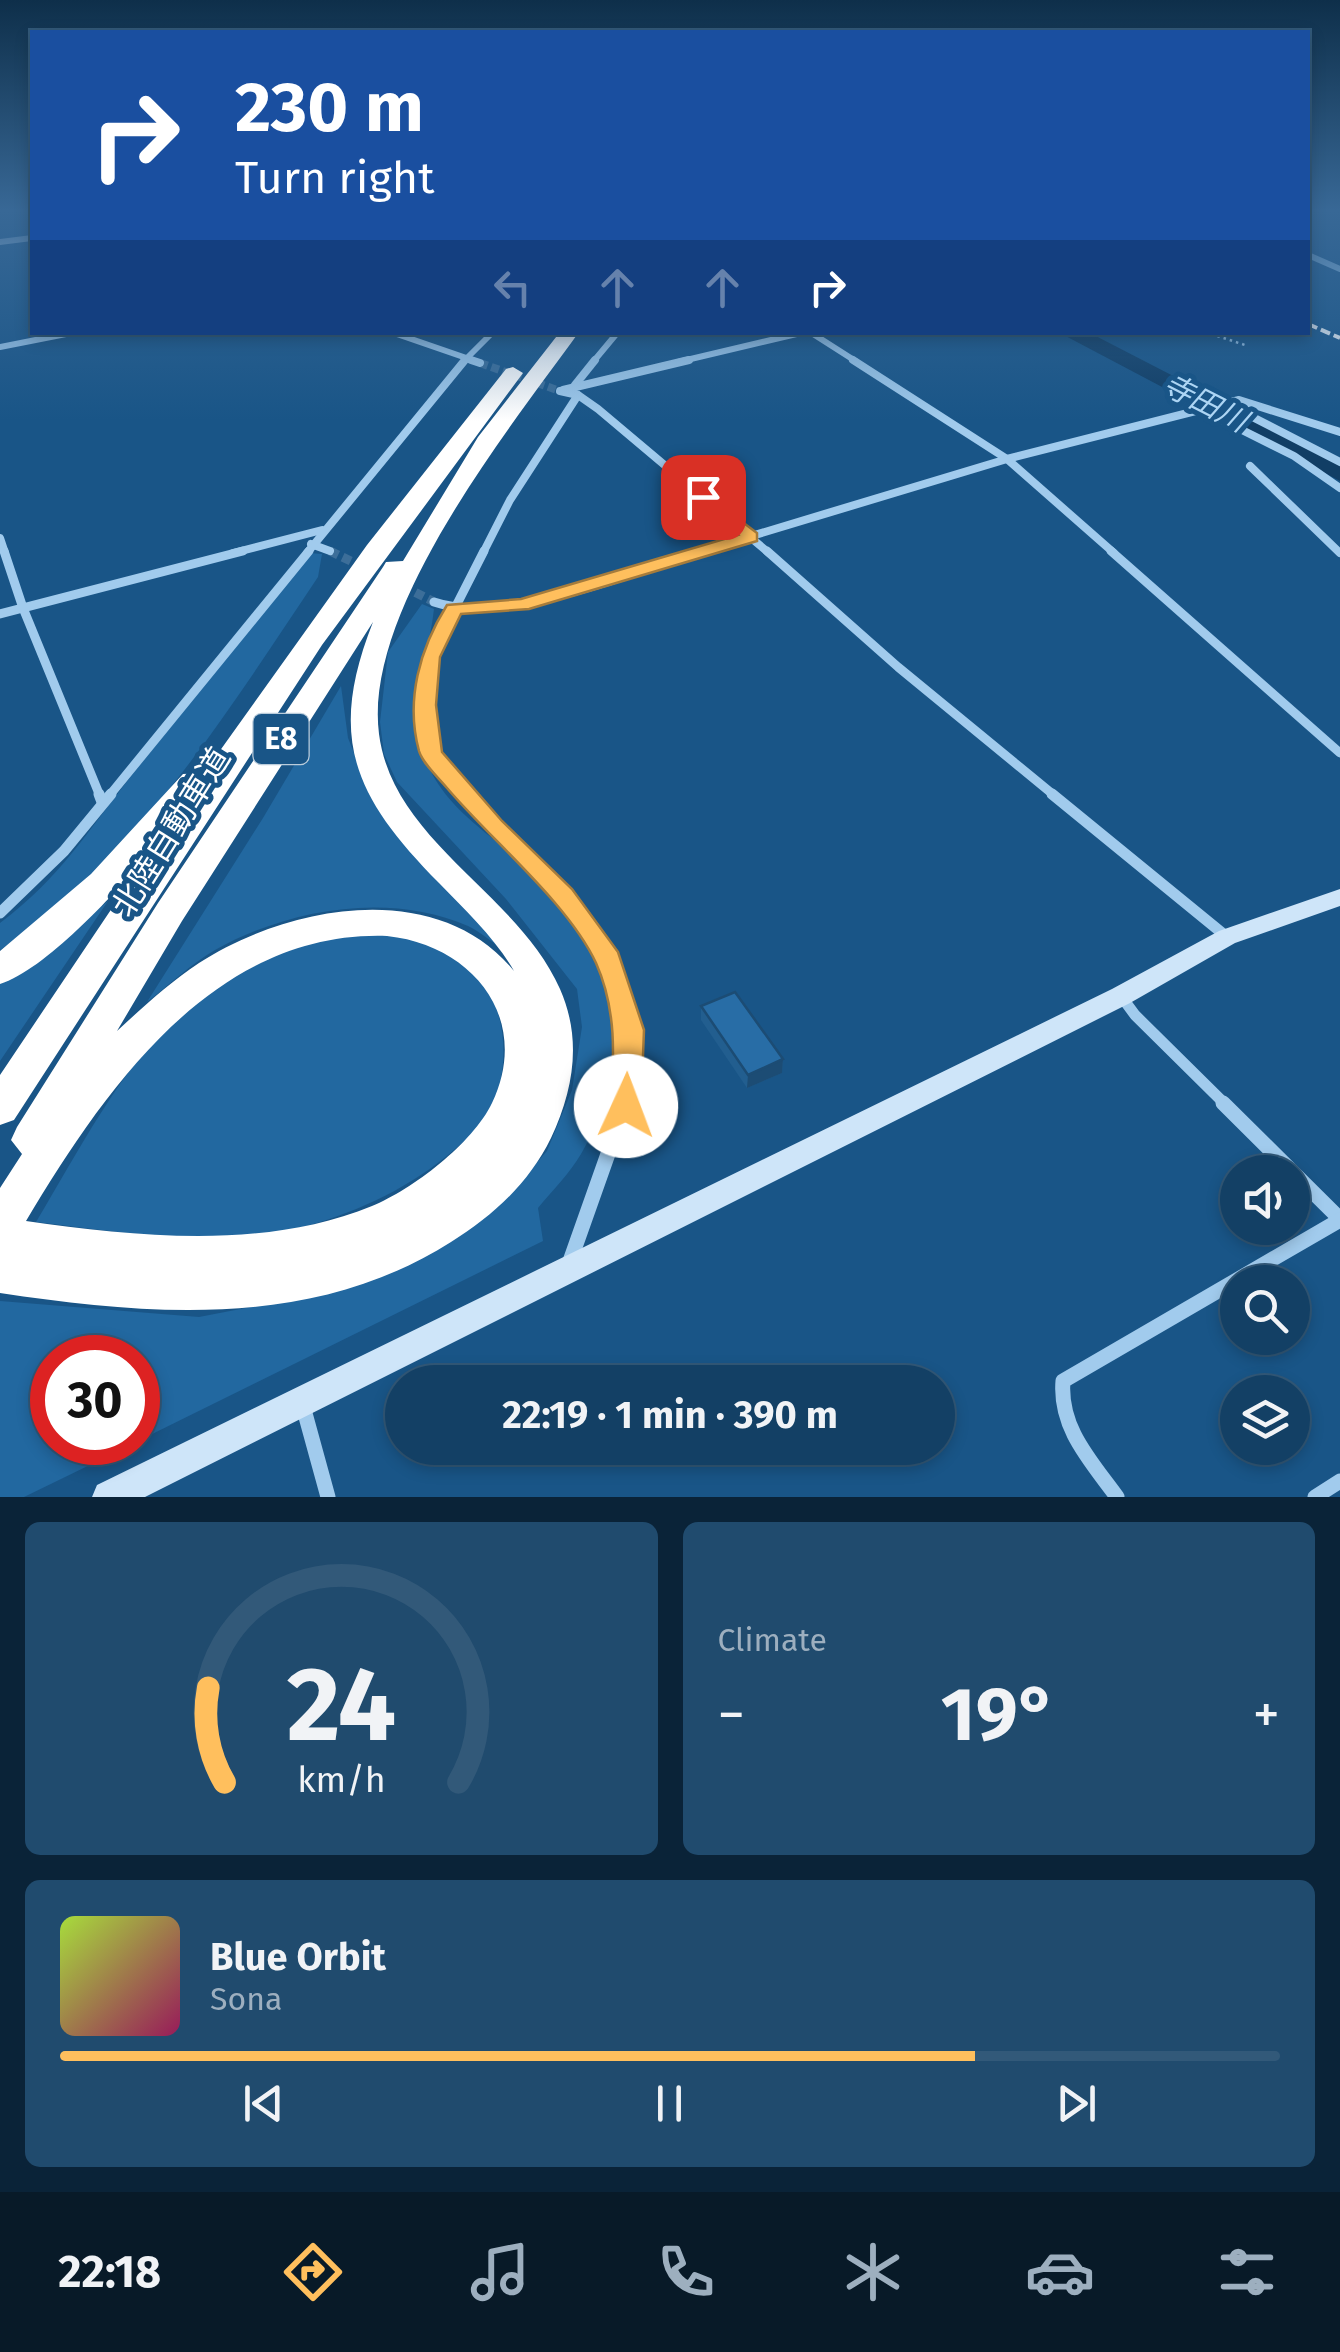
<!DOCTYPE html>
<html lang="en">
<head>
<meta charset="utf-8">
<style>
	body { margin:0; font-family:"Fira Sans","Noto Sans JP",sans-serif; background:#204b6e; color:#f1f3f6; height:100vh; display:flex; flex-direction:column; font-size:38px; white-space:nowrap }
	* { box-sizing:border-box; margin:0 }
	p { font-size:32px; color:#9dafbf }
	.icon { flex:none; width:55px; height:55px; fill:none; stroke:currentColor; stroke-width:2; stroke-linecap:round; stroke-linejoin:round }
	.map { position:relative; height:1497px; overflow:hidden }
	.panel { display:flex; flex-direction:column; gap:25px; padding:25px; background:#0a2338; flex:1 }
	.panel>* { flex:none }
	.top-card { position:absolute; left:30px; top:30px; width:1280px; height:305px; border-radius:0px; box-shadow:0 5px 15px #0003,0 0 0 2px #325979; background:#1a4fa0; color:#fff; overflow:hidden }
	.buttons { position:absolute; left:1220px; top:1155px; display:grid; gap:20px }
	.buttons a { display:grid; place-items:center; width:90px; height:90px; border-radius:50%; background:#134065; box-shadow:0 5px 15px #0003,0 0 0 2px #325979; font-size:50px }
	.speed { position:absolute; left:30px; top:1335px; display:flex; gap:20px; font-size:50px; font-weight:700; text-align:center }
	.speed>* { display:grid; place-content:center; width:130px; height:130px; border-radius:50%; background:#134065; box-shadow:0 5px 15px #0003,0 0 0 2px #325979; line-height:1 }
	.speed .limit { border:15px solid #d22; background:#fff; color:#111 }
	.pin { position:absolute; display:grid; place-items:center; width:85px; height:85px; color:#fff; margin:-42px; border-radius:20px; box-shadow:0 5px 15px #0006 }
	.me { position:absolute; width:110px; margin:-55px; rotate:2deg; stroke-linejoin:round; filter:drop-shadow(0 0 8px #0008) }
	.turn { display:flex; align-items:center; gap:35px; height:210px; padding:0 40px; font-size:45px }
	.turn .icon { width:130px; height:130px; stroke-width:2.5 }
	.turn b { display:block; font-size:70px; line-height:85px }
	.lanes { display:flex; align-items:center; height:95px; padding:0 40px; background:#0003; justify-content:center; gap:50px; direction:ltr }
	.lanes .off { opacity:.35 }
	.big { font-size:75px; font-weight:700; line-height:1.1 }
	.panel .card { flex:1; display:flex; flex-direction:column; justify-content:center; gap:15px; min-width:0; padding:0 35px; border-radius:15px; background:#204b6e }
	.panel .dial { align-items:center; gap:0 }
	.dial svg { height:260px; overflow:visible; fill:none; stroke:#325979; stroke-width:7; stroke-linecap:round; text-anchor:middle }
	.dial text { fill:#f1f3f6; stroke:none }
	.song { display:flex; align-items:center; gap:30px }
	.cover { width:120px; height:120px; border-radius:15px; background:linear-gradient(135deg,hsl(80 70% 55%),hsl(330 70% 35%)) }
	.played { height:10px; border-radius:5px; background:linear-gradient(90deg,#ffbf5d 75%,#325979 75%) }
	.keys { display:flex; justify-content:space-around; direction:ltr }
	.heat { display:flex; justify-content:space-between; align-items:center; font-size:55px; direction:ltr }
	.panel .tiles { flex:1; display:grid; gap:25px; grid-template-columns:1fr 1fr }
	.card:last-child { grid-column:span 2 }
	.trip { position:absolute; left:385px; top:1365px; width:570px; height:100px; border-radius:50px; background:#134065; box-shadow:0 5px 15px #0003,0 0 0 2px #325979; font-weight:700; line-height:100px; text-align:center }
	.dock { display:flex; height:160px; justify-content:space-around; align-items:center; background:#081a28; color:#9dafbf }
	.dock .icon { width:70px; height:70px }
	.dock .on { color:#ffbf5d }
	.dock b { font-size:45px; color:#f1f3f6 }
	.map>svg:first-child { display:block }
	.green { fill:#2268a0 }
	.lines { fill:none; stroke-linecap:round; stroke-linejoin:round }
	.river { fill:#113e65; fill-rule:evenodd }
	.street-tunnel-far1 { stroke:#3c6e99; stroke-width:8; stroke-dasharray:8 4; stroke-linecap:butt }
	.street-tunnel { stroke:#3c6e99; stroke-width:9; stroke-dasharray:9 5; stroke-linecap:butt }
	.path { stroke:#a1cbed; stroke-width:2.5; stroke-dasharray:2.5 4; stroke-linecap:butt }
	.street-far4 { stroke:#a1cbed; stroke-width:6 }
	.street-far3 { stroke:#a1cbed; stroke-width:8 }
	.street-far2 { stroke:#a1cbed; stroke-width:9 }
	.street-far1 { stroke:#a1cbed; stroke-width:11 }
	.street { stroke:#a1cbed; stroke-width:15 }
	.secondary { fill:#cee5f9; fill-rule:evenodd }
	.highway { fill:#fff; fill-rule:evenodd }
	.rail { stroke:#fff; stroke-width:4; stroke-dasharray:10 4; stroke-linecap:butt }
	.wall { fill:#225e8f }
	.shaded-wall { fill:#1c4c74 }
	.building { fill:#286da6; stroke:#1c4c74; stroke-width:2.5 }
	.route { fill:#ffbf5d; stroke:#a67c3c; stroke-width:2.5 }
	.labels { text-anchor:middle; stroke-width:10; stroke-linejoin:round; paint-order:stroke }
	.far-water-label { font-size:30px; font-style:italic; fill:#add5f4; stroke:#195587 }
	.shield { fill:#195587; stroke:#baccdb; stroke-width:2.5 }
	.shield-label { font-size:30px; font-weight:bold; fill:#fff }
	.street-label { font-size:32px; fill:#fff; stroke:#195587 }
</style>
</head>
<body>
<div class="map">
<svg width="1340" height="1497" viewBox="0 0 1340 1497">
	<rect width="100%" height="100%" fill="#195587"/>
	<g class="green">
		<path d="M 309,553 L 322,554 L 318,577 C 228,711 137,859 0,950 L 0,923 C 61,877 86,833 132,775 C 191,701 250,627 309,553 Z"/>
		<path d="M 422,604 L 434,609 C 429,657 407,702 423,752 C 440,809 498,839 541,877 C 626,951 636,1059 581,1154 C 570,1173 552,1191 538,1208 L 543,1241 L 138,1441 L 138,1358 L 52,1358 L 52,1442 L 135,1443 L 24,1497 L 0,1497 L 0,1301 L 199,1317 L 292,1299 L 500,1204 L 547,1151 L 572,1090 L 582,1027 L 577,989 L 506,899 L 397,782 L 384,754 L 380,722 L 388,652 Z"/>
		<path d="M 341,686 L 348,738 L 370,793 L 506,952 C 494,944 481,932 468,926 C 388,891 288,909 215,950 C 191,964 169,985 147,1002 L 263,818 Z"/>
		<polygon points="108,901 0,1061 0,981 52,948"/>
		<path d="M 372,932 C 400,937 443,942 466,961 C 509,999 515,1073 484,1122 C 479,1130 469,1137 462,1143 C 420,1181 372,1206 317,1223 C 228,1250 126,1233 36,1222 C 97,1120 145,1019 252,957 C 288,937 332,935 372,932 Z"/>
	</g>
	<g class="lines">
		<polygon class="river" points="1058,332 1088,332 1340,462 1340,481"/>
		<g class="street-tunnel-far1">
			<polyline points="480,363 560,391"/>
			<polyline points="330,551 335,553"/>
		</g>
		<g class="street-tunnel">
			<polyline points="330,551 365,568"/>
			<polyline points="403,586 434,602"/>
		</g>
		<polyline class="path" points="1205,332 1245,345"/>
		<g class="street-far4">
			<polyline points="1308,255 1340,269"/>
			<polyline points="391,332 478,362"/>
			<polyline points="810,332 857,362"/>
			<polyline points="0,347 76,332"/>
			<polyline points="463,362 493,332"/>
			<polyline points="593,362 618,332"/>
			<polyline points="678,362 805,332"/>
		</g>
		<g class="street-far3">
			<polyline points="471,360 480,363"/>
			<polyline points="853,360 1007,459 1114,553"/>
			<polyline points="575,385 595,360"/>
			<polyline points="563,390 689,360"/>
			<polyline points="560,391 578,395 598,409 769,553"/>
			<polyline points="1225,403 1340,462"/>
			<polyline points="1202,410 1294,456 1340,488"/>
			<polyline points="1250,466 1340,553"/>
			<polyline points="0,538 5,553"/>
			<polyline points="311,544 330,551"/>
			<polyline points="233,553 322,530"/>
			<polyline points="307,553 465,360"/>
			<polyline points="483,553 510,500 578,395"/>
			<polyline points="695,553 1007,459 1239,400 1340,432"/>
		</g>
		<g class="street-far2">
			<polyline points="4,551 23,608 100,796"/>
			<polyline points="767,551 898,667 1055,796"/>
			<polyline points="1111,551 1340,753"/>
			<path d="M 434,602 C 504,626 632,572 703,551"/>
			<polyline points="0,614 243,551"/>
			<polyline points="109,796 309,551"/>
			<polyline points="468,796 431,753 425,705 430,657 484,551"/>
		</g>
		<g class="street-far1">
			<polyline points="99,794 102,802"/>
			<path d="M 466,794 C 528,867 612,928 629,1029 C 632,1052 627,1081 626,1105"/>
			<polyline points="1052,794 1227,937"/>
			<polyline points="0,913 64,851 111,794"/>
			<polyline points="1121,996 1135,1015 1226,1105"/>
		</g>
		<g class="street">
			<polyline points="1223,1103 1340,1219"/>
			<polyline points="569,1264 626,1103"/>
			<polyline points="303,1406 328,1497"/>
			<path d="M 1117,1497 C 1091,1461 1059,1428 1063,1381 L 1340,1220"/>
			<polyline points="1315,1497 1340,1481"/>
		</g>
		<g class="secondary">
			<polygon points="32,235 32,241 0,245 0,239"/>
			<polygon points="1340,889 1340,906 1235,943 1130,1003 145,1497 92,1497 97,1485 1112,989 1219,931"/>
		</g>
		<g class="highway">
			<path d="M 560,332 L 579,332 C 509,429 363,610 379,734 C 393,842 518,893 560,989 C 582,1039 574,1089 551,1138 C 529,1183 493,1216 451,1242 C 314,1329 153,1316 0,1293 L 0,1188 L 22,1154 L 11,1140 L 17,1127 L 158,903 L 383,567 L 386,562 L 403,561 L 478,437 ZM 373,622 C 327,738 354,797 439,883 C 466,911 495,938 514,971 C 437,877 289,905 199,963 C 169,983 143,1007 117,1031 L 182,921 ZM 387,936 C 473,945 532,1019 492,1103 C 473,1143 412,1190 372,1206 C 264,1250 140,1237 26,1221 C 105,1089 214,930 387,936 Z"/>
			<path d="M 513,367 L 523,373 L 322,645 L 14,1120 L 0,1125 L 0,1075 L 145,859 C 113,895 45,970 0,984 L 0,951 L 91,874 L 183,774 L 204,773 L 367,545 L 506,369 Z"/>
		</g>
		<polyline class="rail" points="1308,324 1340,338"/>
	</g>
	<polygon class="wall" points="701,1006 783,1059 782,1073 747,1088 701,1020"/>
	<polygon class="shaded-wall" points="783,1059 782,1073 747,1088 748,1075"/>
	<polygon class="building" points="735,992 783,1059 748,1075 701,1006"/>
	<linearGradient id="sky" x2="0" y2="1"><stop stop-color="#0e2f4a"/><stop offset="0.5" stop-color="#386896"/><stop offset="1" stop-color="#386896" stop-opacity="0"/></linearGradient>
	<rect width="1340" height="421" fill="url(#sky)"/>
	<path class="route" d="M 703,492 L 757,533 L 757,541 L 529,609 L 461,614 L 440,657 L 436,705 L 442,752 L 502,821 L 572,889 L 618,952 L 644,1030 L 641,1106 L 637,1116 L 626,1119 L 616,1116 L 611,1106 C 614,1057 617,1010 596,963 C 568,903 491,840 447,788 C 438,777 423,764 419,751 C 405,700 420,648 447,605 L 521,599 L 738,535 L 697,501 L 694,497 Z"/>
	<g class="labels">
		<g class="far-water-label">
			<text transform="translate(1205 403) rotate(27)" y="10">寺田川</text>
		</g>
		<rect class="shield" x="253.5" y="714" width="55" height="50" rx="8"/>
		<g class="shield-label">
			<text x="281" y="749">E8</text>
		</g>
		<g class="street-label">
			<text transform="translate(171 832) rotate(-58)" y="11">北陸自動車道</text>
		</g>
	</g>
</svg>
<div class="buttons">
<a><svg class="icon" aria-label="sound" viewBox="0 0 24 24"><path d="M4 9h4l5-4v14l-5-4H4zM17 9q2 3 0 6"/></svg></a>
<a><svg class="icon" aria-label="search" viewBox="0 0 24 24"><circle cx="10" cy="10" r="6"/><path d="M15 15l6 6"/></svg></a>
<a><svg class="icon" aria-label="layers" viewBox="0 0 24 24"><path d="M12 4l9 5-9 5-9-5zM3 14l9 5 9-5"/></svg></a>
</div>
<div class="speed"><div class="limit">30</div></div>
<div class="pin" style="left:703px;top:497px;background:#d93025"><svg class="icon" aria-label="arrive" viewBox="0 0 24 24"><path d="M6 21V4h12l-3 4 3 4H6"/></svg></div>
<svg class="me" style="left:626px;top:1106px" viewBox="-20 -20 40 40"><circle r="19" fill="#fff"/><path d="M0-13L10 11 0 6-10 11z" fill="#ffbf5d"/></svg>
<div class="trip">22:19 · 1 min · 390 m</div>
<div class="top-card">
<div class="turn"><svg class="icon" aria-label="right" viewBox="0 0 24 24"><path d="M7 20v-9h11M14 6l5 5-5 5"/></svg><div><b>230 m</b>Turn right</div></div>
<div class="lanes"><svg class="icon off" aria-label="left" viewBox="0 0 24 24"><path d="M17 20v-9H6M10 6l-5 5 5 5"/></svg><svg class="icon off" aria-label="ahead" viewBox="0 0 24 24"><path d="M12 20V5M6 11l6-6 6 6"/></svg><svg class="icon off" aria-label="ahead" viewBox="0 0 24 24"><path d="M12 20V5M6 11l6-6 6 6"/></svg><svg class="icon" aria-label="right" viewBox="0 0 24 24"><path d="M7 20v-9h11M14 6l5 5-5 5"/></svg></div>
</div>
</div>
<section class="panel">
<div class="tiles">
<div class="card dial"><svg viewBox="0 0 100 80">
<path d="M14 69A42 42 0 1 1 86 69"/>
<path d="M14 69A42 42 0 0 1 9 40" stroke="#ffbf5d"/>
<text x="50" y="56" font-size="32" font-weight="700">24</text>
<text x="50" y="72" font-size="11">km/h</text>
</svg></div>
<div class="card"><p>Climate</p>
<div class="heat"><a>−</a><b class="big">19°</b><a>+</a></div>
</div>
<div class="card">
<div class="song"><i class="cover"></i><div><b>Blue Orbit</b><p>Sona</p></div></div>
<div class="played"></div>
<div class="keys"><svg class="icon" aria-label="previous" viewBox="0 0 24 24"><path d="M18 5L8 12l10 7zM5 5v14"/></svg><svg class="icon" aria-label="pause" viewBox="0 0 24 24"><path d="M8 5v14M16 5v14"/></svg><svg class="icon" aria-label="next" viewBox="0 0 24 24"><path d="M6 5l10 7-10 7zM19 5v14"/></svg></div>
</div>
</div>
</section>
<nav class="dock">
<b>22:18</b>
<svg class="icon on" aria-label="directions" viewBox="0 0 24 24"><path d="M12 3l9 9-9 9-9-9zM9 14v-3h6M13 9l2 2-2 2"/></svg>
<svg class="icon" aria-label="music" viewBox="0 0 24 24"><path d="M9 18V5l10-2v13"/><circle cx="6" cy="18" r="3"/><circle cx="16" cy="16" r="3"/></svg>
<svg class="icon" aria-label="phone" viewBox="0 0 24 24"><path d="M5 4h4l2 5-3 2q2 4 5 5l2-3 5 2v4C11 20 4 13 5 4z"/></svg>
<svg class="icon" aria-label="climate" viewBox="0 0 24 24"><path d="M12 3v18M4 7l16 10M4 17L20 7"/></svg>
<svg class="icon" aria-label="car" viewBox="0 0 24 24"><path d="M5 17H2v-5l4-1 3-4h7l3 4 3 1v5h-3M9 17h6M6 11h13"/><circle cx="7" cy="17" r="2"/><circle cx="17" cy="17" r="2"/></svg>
<svg class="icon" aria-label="filters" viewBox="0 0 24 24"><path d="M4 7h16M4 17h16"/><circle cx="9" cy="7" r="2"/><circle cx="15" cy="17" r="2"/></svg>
</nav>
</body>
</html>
